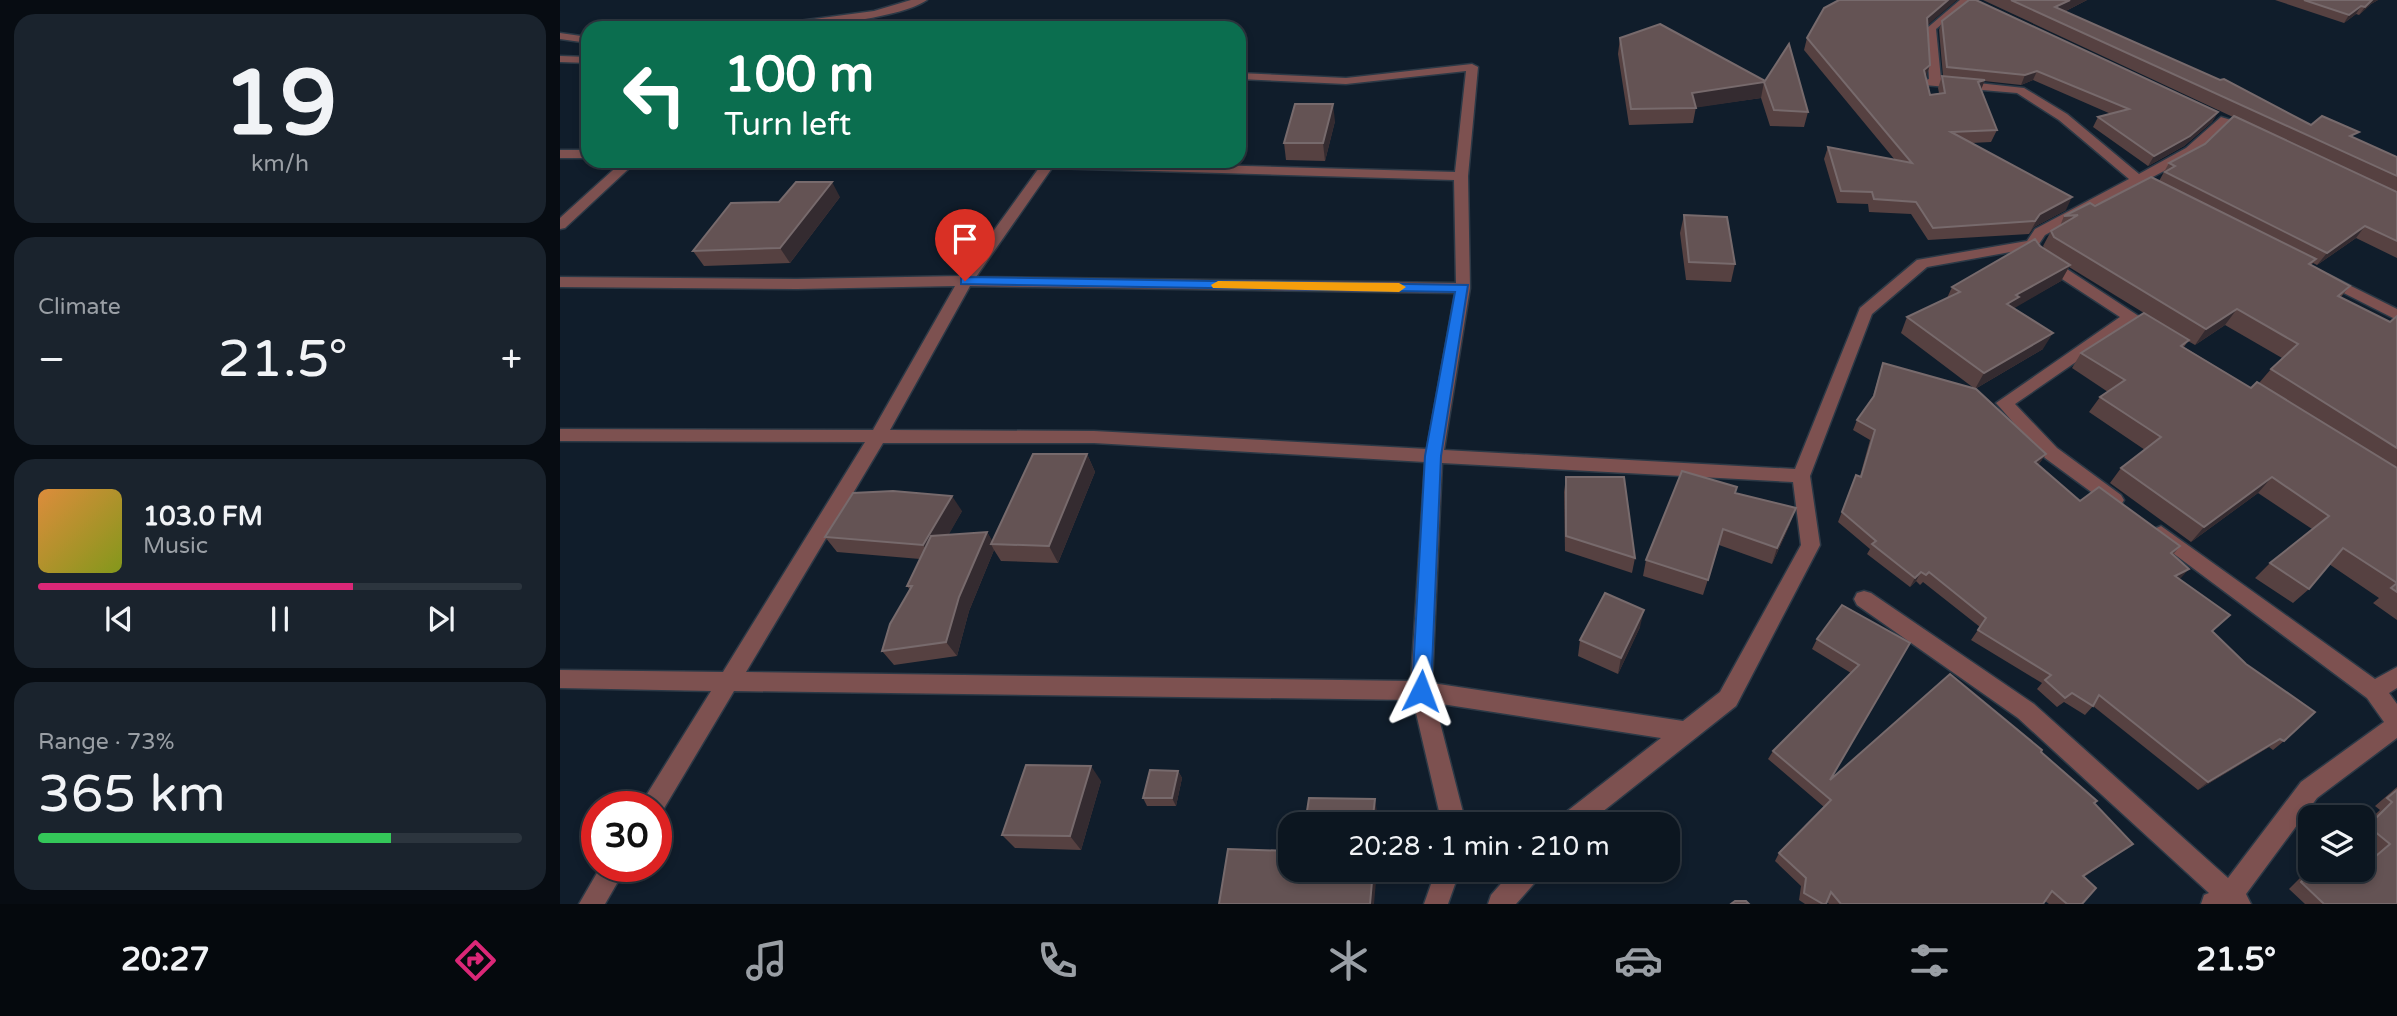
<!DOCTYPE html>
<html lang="en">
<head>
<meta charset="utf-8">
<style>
	body { margin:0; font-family:"Varela Round",sans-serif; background:#1a232d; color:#f1f3f6; height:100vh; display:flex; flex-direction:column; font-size:26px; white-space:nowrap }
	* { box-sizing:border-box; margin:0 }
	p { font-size:23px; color:#9a9fa5 }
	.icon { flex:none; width:38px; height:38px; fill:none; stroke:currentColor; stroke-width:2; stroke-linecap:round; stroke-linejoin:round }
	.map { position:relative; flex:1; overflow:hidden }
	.side { display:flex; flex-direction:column; gap:14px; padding:14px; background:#070c12; width:560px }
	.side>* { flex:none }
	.top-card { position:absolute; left:21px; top:21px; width:665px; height:147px; border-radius:21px; box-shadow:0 4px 10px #0003,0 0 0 2px #2c353e; background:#0b6e4f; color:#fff; overflow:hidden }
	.controls { position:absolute; left:1738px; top:805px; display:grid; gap:14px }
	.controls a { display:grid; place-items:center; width:77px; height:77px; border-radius:14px; background:#0c1620; box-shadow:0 4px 10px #0003,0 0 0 2px #2c353e; font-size:35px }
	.speed { position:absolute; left:21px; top:791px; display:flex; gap:14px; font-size:35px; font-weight:700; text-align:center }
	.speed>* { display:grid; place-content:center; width:91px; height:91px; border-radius:50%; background:#0c1620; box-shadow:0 4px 10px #0003,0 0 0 2px #2c353e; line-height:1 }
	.speed .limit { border:10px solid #d22; background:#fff; color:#111 }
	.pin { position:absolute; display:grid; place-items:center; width:60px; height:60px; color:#fff; margin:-72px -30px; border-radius:50% 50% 50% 0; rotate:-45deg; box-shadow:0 0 7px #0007 }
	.pin .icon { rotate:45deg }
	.me { position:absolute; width:77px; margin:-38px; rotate:3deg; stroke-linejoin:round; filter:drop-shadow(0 0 5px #0008) }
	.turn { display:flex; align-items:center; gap:24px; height:147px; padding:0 28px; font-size:32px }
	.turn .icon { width:91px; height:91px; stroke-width:2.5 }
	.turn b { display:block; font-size:49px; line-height:60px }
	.big { font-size:52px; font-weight:600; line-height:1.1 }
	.side .tile { flex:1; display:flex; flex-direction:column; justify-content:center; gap:10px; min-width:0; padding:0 24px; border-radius:21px; background:#1a232d }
	.side .dial { align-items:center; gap:0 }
	.dial b { font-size:91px; line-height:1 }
	.song { display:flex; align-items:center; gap:21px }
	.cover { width:84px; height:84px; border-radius:10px; background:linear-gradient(135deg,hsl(30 70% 55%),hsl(70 70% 35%)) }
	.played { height:7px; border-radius:4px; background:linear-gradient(90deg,#db2777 65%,#2c353e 65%) }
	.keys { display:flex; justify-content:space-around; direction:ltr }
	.heat { display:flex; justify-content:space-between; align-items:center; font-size:38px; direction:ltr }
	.charge { height:10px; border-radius:5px; background:linear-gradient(90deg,#34c759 73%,#2c353e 0) }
	.trip { position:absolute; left:718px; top:812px; width:402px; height:70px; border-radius:21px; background:#0c1620; box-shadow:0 4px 10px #0003,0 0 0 2px #2c353e; font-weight:600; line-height:70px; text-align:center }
	.dock { display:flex; height:112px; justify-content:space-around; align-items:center; background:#05090d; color:#9a9fa5 }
	.dock .icon { width:49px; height:49px }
	.dock .selected { color:#db2777 }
	.dock b { font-size:32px; color:#f1f3f6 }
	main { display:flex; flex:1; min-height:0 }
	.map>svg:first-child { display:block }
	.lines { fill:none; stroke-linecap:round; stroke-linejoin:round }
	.minor-casing { stroke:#2c3946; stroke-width:3 }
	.minor { fill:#7d5150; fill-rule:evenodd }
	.wall { fill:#564141; fill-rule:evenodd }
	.shaded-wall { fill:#342b30 }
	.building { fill:#645354; stroke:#776a6c; stroke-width:2 }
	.route { fill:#1a73e8; stroke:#114b97; stroke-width:2 }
	.slow { fill:#f59e0b }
</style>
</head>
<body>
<main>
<section class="side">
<div class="tile dial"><b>19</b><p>km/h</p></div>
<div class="tile"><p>Climate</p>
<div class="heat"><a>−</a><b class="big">21.5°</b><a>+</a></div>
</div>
<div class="tile">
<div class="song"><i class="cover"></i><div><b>103.0 FM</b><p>Music</p></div></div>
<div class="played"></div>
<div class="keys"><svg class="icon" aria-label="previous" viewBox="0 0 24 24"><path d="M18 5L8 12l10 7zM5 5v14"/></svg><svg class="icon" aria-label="pause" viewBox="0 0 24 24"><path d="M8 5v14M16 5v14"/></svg><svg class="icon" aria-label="next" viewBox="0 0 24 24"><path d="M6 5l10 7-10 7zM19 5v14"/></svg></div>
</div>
<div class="tile"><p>Range · 73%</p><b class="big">365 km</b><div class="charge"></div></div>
</section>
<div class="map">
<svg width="1837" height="904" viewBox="0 0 1837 904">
	<rect width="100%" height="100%" fill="#101d2b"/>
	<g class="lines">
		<g class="minor-casing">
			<g id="minor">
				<path d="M 351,0 L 367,0 C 338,20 241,28 204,28 L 209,25 L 314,11 Z"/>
				<path d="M 1400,0 L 1411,0 L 1376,29 L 1381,79 L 1464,88 L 1507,114 L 1579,174 L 1626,148 L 1661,117 L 1671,120 L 1636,154 L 1587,180 L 1592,185 L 1590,188 L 1577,185 L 1485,235 L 1479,244 L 1484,254 L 1603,332 L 1595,337 L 1571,324 L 1455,404 L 1497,448 L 1561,495 L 1564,500 L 1561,505 L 1549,505 L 1485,458 L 1436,403 L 1560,317 L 1473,260 L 1467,249 L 1367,267 L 1312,314 L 1250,476 L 1260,545 L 1176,706 L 1027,824 L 997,824 L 1001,816 L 1101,738 L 875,703 L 906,824 L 882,824 L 853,700 L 174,691 L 100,815 L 96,817 L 96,807 L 81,807 L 84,799 L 151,691 L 0,688 L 0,670 L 163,672 L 305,442 L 0,441 L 0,429 L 313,430 L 395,286 L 237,289 L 0,287 L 0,277 L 237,279 L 401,276 L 479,168 L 372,165 L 366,161 L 509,161 L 895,172 L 906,71 L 786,84 L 679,79 L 679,73 L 786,78 L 912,64 L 918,67 L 908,176 L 910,288 L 884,450 L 1235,469 L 1300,308 L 1357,260 L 1467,241 L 1475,229 L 1569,179 L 1499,120 L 1457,93 L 1364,85 L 1364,81 L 1369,79 L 1366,29 ZM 492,168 L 894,180 L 896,283 L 416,277 ZM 410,286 L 895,293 L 867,449 L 534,431 L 330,430 ZM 323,443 L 534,443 L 865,462 L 851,681 L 186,672 ZM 882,463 L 1233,482 L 1241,545 L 1160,692 L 1123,721 L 872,683 Z"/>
				<polygon points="0,33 28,37 28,43 0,39"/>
				<polygon points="0,56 28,57 28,63 0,62"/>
				<rect x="0" y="150" width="28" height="8"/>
				<polygon points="63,161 77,161 5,228 0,229 0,218"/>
				<polygon points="1769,275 1837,309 1837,320 1764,283 1762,280"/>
				<polygon points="1601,526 1815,679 1837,667 1837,688 1829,693 1837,704 1837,738 1757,798 1686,894 1691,904 1641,904 1644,895 1649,893 1458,718 1297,605 1294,599 1297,593 1304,591 1311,593 1474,704 1668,878 1741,782 1824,722 1807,698 1594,539 1592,534 1594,529"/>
				<polygon points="41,866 67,866 45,904 19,904"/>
				<polygon points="876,870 900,870 888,904 864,904"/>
				<polygon points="953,870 981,870 978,879 956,904 928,904 931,895"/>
			</g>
		</g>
		<use href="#minor" class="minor"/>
	</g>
	<g class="wall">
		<path d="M 1423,0 L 1527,0 L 1504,12 L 1751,125 L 1794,138 L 1837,157 L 1837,258 L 1796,238 L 1757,265 L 1753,263 L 1751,265 L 1790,286 L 1781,297 L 1830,322 L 1837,316 L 1837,620 L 1813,603 L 1819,598 L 1769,564 L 1749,589 L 1733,603 L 1695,578 L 1710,563 L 1752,529 L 1698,493 L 1631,542 L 1550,483 L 1561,468 L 1585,450 L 1529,412 L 1540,397 L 1548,392 L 1512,368 L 1521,353 L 1584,313 L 1509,267 L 1501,281 L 1453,308 L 1483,349 L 1415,389 L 1486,454 L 1478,465 L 1520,501 L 1620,546 L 1613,555 L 1620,579 L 1619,579 L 1724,741 L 1713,750 L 1709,747 L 1638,790 L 1533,706 L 1525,715 L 1504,702 L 1497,707 L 1477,689 L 1482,683 L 1411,640 L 1420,627 L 1363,582 L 1360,585 L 1356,581 L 1350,587 L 1307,554 L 1310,549 L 1278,522 L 1296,475 L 1300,476 L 1310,440 L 1293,430 L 1297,420 L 1312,399 L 1323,363 L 1415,389 L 1341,333 L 1347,317 L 1387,298 L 1392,287 L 1480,246 L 1485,249 L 1483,246 L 1491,231 L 1500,226 L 1504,216 L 1599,181 L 1609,163 L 1645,144 L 1673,117 ZM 1665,325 L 1722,358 L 1711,369 L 1699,383 L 1691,388 L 1624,347 L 1628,341 L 1635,345 Z"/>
		<polygon points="1715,0 1818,0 1811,4 1799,15 1796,14 1784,23"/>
		<polygon points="1382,21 1658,112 1652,122 1624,146 1588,166 1533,127 1538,117 1551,114 1473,80 1461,85 1424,81 1421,90 1437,130 1431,142 1411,143 1506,210 1474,227 1469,234 1368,240 1351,214 1309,212 1308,204 1277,203 1264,159 1268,147 1335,160 1244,50 1247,38 1368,25 1370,65 1365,77 1370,95 1379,93 1378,88 1382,76 1383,76 1379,30"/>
		<polygon points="1060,38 1205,81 1248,112 1244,127 1210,126 1201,98 1136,107 1133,123 1069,125 1058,54"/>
		<polygon points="775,121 765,161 726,160 724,143"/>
		<polygon points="280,197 230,263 144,266 133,251"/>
		<polygon points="1124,215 1175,264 1171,282 1126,280 1120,233"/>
		<polygon points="527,454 535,472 498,563 441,561 434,550 409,611 397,656 334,665 322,651 350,590 347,586 360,559 277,552 265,537 402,511 388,535 427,532 432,541"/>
		<polygon points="1006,477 1075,558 1072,573 1005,551 1004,492"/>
		<polygon points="1175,493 1230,524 1212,564 1159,545 1143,595 1083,576 1086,560"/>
		<polygon points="1080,627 1058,674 1018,656 1020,640"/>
		<polygon points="1257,639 1350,643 1270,780 1481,752 1534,803 1562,851 1524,877 1522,904 1489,904 1485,901 1483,904 1269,904 1267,902 1266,904 1245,904 1239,900 1241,886 1215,861 1219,853 1264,807 1208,759 1213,751 1291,673 1252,649"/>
		<polygon points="618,771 622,778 616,806 587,806 583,798"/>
		<polygon points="541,781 521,850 455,848 442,835"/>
		<polygon points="1837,787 1837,904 1745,904 1729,889 1750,868 1750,870 1774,870 1785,879 1795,870 1802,870 1802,864 1817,851 1802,839 1802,827 1820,810 1815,806"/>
	</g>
	<g class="shaded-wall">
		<polygon points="1388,0 1397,0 1363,29 1367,18"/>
		<polygon points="1510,0 1527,0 1490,19 1495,7"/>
		<polygon points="1812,0 1818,0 1811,4 1799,15 1805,7"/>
		<polygon points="1801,6 1796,14 1784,23 1789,15"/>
		<polygon points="1370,65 1366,76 1359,82 1364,70"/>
		<polygon points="1477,71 1473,80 1461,85 1465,75"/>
		<polygon points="1425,80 1420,92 1418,82"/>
		<polygon points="1204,82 1201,98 1134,108 1132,93"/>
		<polygon points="773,104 775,121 765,161 763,143"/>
		<polygon points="1658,112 1652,122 1624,146 1588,166 1594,156"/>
		<polygon points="272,182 280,197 230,263 220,248"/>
		<polygon points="1512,197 1506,210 1474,227 1469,234 1480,214"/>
		<polygon points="1805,226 1796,238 1757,265 1767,253"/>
		<polygon points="1510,265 1501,281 1453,309 1447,304 1456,295"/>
		<polygon points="1677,309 1665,325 1635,345 1646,329"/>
		<polygon points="1493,333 1483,349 1415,389 1424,373"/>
		<polygon points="527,454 535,472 498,563 489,546"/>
		<polygon points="1486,454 1479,464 1469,472 1475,462"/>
		<polygon points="1712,477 1698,493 1631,542 1644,527"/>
		<polygon points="392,496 402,511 374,561 363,545"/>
		<polygon points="1236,508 1230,524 1212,564 1217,548"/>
		<polygon points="427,532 434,544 431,544 434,550 409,611 397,656 386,642 399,597"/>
		<polygon points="1629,569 1620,579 1606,586 1615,576"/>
		<polygon points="1361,572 1356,581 1350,587 1355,578"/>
		<polygon points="1084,610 1080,627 1058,674 1061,658"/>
		<polygon points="1720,739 1709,747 1638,790 1648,782"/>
		<polygon points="531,766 541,781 521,850 510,836"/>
		<polygon points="618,771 622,778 616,806 612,798"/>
		<polygon points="815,799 817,812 816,824 812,824"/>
		<polygon points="1573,844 1562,851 1513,884 1523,876"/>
		<polygon points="813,870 817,870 814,904 810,904"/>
	</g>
	<g class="building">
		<polygon points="1279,0 1388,0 1367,18 1370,65 1364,70 1370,95 1385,93 1382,76 1425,80 1418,82 1437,130 1391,132 1512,197 1480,214 1475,221 1373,228 1356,202 1314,199 1312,192 1281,191 1268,147 1352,163 1247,38 1264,8"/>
		<polygon points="1409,0 1416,0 1658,112 1630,136 1594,156 1538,117 1569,109 1477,71 1465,75 1387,67 1382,21"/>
		<polygon points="1451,0 1510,0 1495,7 1660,80 1664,79 1751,125 1762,116 1799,132 1790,136 1837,157 1837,176"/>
		<polygon points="1744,0 1812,0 1805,7 1801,6 1789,15"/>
		<polygon points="1100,24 1205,81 1229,44 1248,112 1214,110 1204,82 1132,93 1136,108 1071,109 1060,38"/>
		<polygon points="735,104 773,104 763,143 724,143"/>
		<polygon points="1674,116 1837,192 1837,241 1805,226 1767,253 1605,172 1615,166 1609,163 1645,144"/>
		<polygon points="1591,177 1756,259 1749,264 1790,286 1778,296 1830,322 1837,316 1837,448 1711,369 1738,344 1677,309 1646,329 1494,237 1491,231 1518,215 1504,216 1530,203 1535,206"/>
		<polygon points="236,182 272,182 220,248 133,251 171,203 219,202"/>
		<polygon points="1124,215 1167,217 1175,264 1129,262"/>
		<polygon points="1475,239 1480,246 1510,265 1456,295 1459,297 1447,304 1493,333 1424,373 1347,317 1400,292 1392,287"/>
		<polygon points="1584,313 1629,340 1621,346 1691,388 1697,382 1837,468 1837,592 1831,588 1837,583 1783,548 1749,589 1710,563 1769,516 1712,477 1644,527 1561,468 1601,437 1540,397 1565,380 1521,353"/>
		<polygon points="1323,363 1416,389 1486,454 1475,462 1520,501 1539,487 1620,546 1611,553 1629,569 1615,576 1670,615 1652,631 1686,664 1755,712 1724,741 1720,739 1648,782 1539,695 1533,706 1512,693 1505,698 1485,680 1491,675 1418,630 1426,618 1369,572 1366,575 1361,572 1355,578 1312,544 1316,541 1282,512 1296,475 1301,477 1315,430 1297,420 1314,396"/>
		<polygon points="473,454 527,454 489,546 431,544"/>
		<polygon points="1122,471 1177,487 1175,493 1236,508 1217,548 1163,529 1148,580 1086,560"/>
		<polygon points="1006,477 1064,477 1075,558 1006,536"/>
		<polygon points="333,491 392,496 363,545 265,537 293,493"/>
		<polygon points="427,532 399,597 386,642 322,651 330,624 352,586 347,586 371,536"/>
		<polygon points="1045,593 1084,610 1061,658 1020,640"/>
		<polygon points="1282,605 1350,643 1270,780 1390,674 1482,750 1481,752 1537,801 1534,803 1573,844 1523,876 1536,888 1522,904 1507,904 1492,891 1483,904 1281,904 1271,892 1266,904 1263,904 1244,893 1246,878 1219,853 1271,800 1213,751 1299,665 1257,639"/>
		<polygon points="466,765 531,766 510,836 442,835"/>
		<polygon points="590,770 618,771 612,798 583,798"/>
		<polygon points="1837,790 1837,904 1764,904 1741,882 1753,870 1774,870 1787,881 1800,870 1802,870 1802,868 1830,844 1808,826 1832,802 1827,798"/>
		<polygon points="749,798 815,799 812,824 745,824"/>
		<polygon points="668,849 730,851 730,870 813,870 810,904 659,904"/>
		<polygon points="1175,901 1186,901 1189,904 1171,904"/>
	</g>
	<polygon class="route" points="405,277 908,285 881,456 871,691 868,697 861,700 855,697 852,691 865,456 895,292 401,284 401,278"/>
	<polygon class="slow" points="658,281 839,283 846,287 839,292 653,288 651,285"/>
</svg>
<div class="controls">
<a><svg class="icon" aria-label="layers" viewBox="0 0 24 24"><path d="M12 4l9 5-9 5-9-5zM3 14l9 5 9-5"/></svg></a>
</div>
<div class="speed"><div class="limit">30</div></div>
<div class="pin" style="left:405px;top:281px;background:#d93025"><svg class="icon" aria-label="arrive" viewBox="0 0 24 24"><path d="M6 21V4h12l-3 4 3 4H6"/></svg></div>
<svg class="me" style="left:861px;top:691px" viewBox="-20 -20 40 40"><path d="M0-17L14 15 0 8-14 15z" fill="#1a73e8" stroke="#fff" stroke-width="4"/></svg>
<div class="trip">20:28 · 1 min · 210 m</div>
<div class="top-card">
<div class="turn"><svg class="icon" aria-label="left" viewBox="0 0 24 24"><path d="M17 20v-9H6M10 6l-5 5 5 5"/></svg><div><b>100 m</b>Turn left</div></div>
</div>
</div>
</main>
<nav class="dock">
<b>20:27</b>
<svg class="icon selected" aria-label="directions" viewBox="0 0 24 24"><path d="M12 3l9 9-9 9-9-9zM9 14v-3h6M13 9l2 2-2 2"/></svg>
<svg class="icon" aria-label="music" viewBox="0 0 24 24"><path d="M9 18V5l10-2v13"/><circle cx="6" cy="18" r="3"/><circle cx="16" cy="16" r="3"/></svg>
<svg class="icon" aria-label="phone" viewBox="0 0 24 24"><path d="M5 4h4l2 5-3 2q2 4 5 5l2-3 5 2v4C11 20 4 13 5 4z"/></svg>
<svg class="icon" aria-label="climate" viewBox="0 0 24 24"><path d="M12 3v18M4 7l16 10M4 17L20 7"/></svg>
<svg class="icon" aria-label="car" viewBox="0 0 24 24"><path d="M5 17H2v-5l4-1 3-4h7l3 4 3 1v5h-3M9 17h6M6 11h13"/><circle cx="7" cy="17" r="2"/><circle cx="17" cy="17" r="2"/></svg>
<svg class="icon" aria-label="filters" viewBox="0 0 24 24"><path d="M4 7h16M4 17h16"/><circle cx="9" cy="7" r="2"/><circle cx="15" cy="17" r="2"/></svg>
<b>21.5°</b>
</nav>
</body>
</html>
